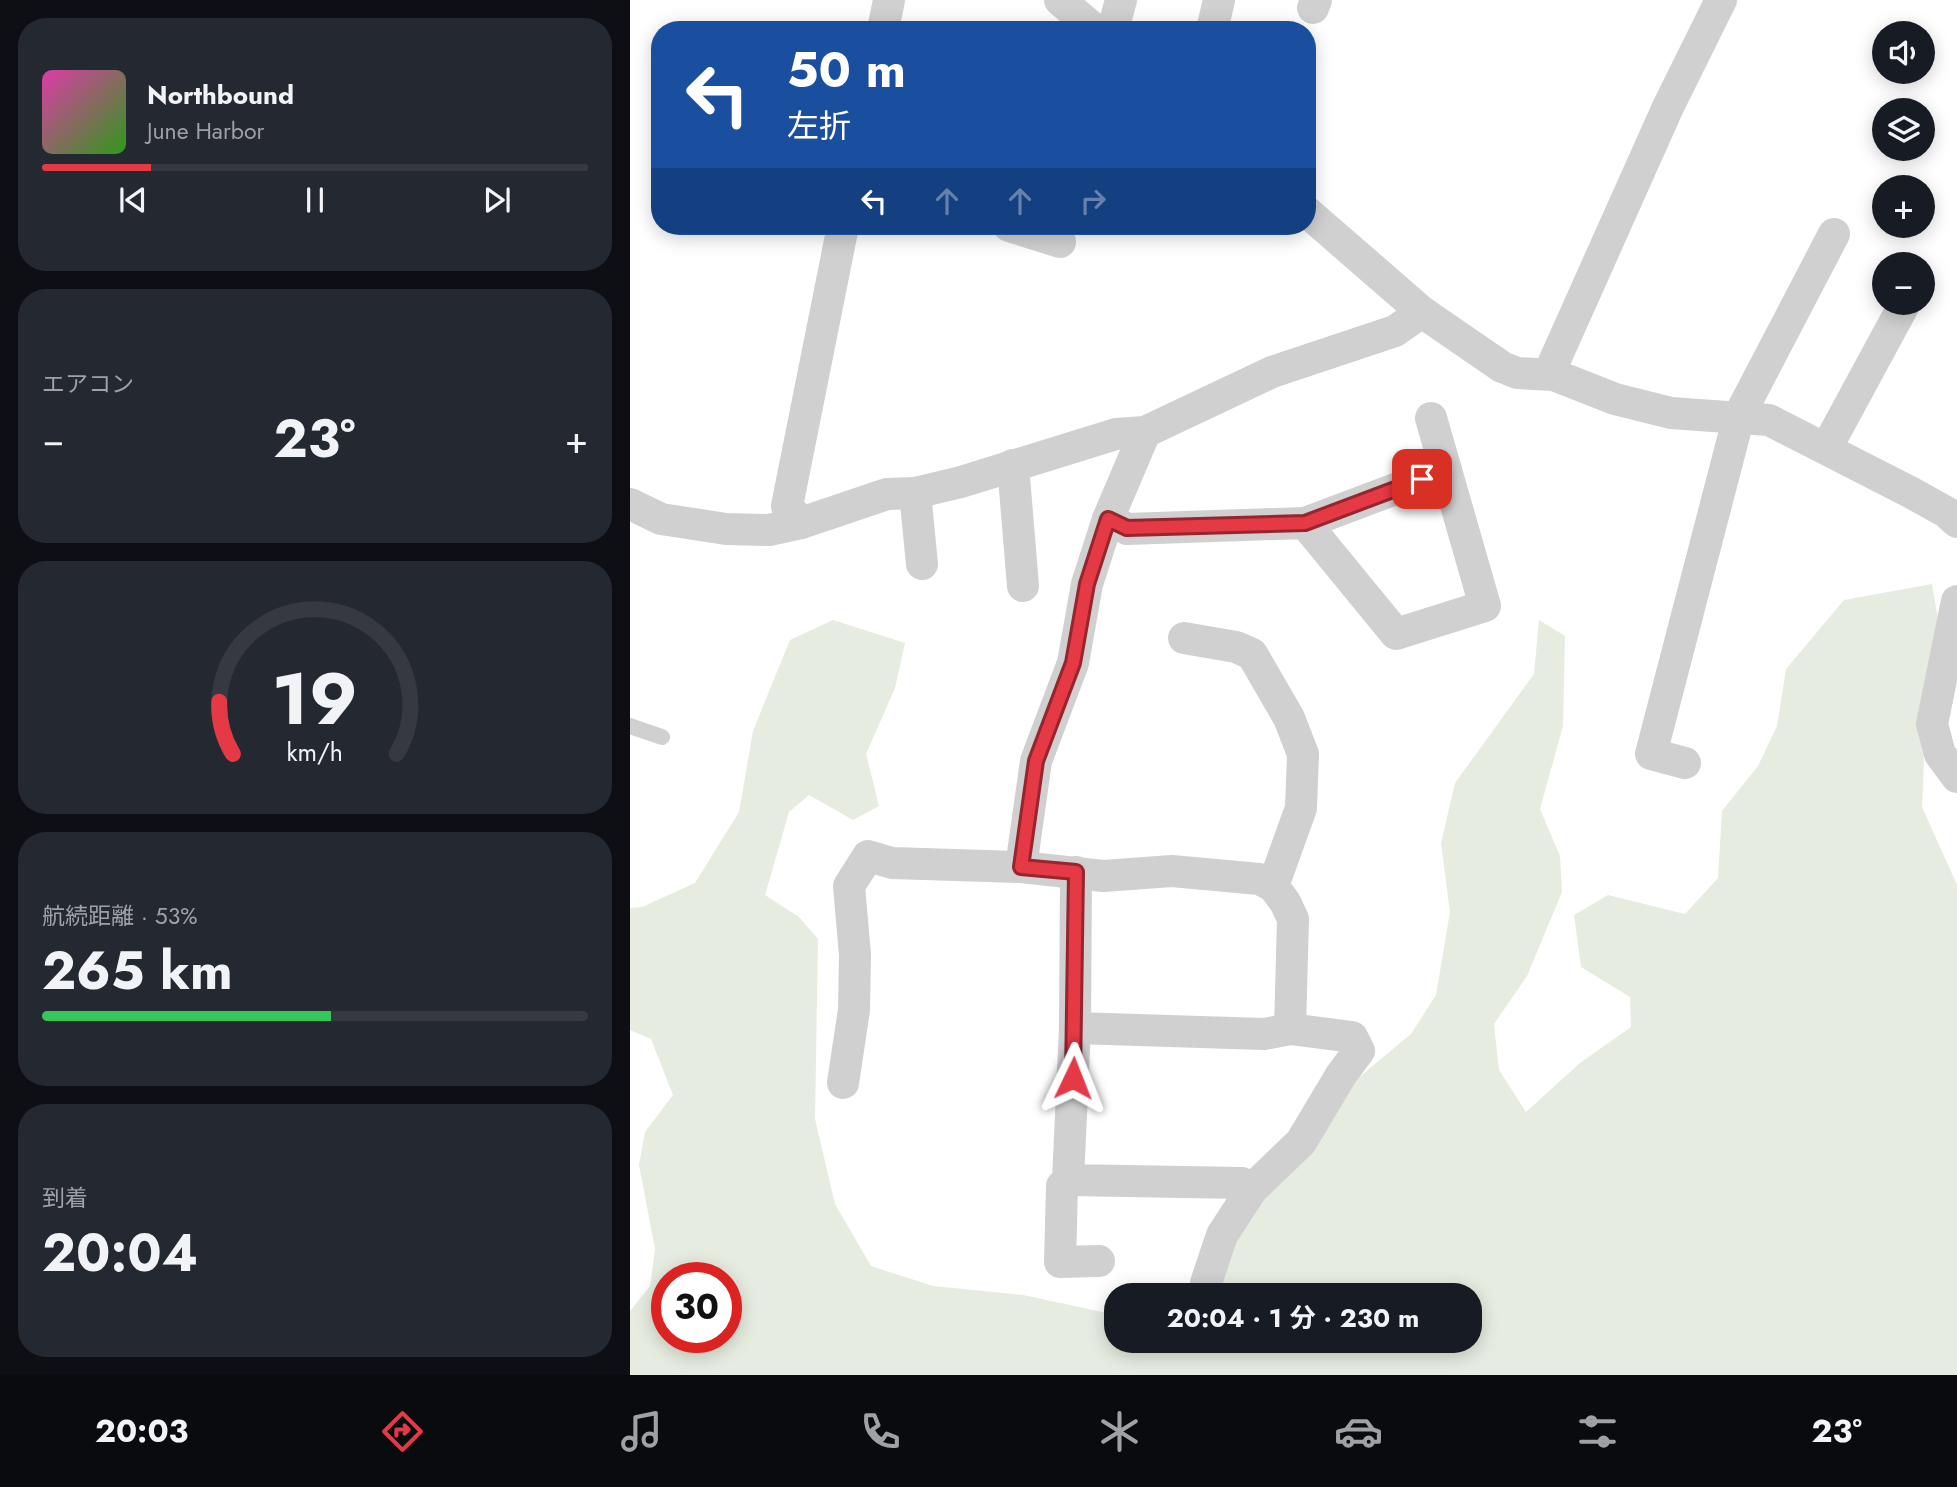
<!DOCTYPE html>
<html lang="ja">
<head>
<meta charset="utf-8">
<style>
	body { margin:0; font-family:Jost,"Noto Sans JP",sans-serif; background:#242831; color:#f1f3f6; height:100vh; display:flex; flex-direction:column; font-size:26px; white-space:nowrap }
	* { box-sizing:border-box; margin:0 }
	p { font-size:23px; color:#9ea1a6 }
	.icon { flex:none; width:38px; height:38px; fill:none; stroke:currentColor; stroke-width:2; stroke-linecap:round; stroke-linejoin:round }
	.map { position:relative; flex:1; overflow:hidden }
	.sheet { display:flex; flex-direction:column; gap:18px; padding:18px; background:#0d0f14; width:630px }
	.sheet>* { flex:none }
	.banner { position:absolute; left:21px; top:21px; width:665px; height:214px; border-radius:28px; box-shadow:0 4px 18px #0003; background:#1a4fa0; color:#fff; overflow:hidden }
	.tools { position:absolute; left:1242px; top:21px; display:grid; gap:14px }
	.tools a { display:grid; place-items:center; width:63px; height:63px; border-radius:50%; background:#171b24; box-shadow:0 4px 18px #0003; font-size:35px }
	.speed { position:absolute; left:21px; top:1262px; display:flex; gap:14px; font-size:35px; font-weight:700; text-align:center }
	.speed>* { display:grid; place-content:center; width:91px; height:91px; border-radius:50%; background:#171b24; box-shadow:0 4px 18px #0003; line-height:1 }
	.speed .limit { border:10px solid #d22; background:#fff; color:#111 }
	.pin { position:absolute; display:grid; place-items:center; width:60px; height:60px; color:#fff; margin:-30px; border-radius:14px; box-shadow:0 4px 10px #0006 }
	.me { position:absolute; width:77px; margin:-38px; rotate:2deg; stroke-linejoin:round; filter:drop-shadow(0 0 5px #0008) }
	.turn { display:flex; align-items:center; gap:24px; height:147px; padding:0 21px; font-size:32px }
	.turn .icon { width:91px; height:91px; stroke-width:2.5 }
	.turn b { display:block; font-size:49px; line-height:60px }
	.lanes { display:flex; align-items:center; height:66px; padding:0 21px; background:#0003; justify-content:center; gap:35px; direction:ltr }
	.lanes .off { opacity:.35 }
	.big { font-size:52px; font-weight:700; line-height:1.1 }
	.sheet .card { flex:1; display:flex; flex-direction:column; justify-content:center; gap:10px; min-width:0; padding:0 24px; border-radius:28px; background:#242831 }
	.sheet .dial { align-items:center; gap:0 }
	.dial svg { height:182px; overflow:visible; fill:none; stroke:#363941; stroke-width:7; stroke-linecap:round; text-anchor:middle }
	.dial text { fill:#f1f3f6; stroke:none }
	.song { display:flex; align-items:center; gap:21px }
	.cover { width:84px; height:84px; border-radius:10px; background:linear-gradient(135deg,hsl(320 70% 55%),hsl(110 70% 35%)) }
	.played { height:7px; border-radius:4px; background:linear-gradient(90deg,#e63946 20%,#363941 20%) }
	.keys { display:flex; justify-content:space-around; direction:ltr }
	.heat { display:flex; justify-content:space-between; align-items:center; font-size:38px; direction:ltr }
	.charge { height:10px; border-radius:5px; background:linear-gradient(90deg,#34c759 53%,#363941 0) }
	.trip { position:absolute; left:474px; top:1283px; width:378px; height:70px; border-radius:28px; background:#171b24; box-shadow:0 4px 18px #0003; font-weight:700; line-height:70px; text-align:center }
	.dock { display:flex; height:112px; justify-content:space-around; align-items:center; background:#090b0e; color:#9ea1a6 }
	.dock .icon { width:49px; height:49px }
	.dock .active { color:#e63946 }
	.dock b { font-size:32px; color:#f1f3f6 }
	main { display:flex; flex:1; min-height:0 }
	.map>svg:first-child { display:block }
	.green { fill:#e6ecdf; fill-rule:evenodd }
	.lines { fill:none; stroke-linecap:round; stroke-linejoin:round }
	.service { stroke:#d0d0d0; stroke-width:16 }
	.minor { stroke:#d0d0d0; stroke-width:32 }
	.route-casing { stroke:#96252e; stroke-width:18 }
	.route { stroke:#e63946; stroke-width:12 }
</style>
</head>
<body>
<main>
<section class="sheet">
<div class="card">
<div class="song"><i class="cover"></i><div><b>Northbound</b><p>June Harbor</p></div></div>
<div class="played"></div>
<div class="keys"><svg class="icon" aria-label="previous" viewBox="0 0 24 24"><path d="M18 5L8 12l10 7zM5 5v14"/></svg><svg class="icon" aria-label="pause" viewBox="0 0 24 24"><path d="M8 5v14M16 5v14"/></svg><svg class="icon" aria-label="next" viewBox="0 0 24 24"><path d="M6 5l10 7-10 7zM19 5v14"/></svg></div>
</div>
<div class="card"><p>エアコン</p>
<div class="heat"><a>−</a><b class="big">23°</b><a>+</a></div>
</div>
<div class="card dial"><svg viewBox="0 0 100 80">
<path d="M14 69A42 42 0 1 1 86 69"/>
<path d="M14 69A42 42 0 0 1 8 46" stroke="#e63946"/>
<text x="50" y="56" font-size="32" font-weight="700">19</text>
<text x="50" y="72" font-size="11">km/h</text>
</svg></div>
<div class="card"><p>航続距離 · 53%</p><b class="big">265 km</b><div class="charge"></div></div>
<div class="card"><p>到着</p><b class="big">20:04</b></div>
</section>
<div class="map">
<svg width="1327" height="1375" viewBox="0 0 1327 1375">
	<rect width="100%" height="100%" fill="#fff"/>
	<path class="green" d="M 1302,584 L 1309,625 L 1296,711 L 1292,807 L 1327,885 L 1327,1375 L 0,1375 L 0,1311 L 20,1286 L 25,1249 L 9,1165 L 15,1132 L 43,1095 L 21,1039 L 0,1030 L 0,908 L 12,907 L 65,883 L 109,812 L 123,731 L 160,640 L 203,620 L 275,643 L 265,688 L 236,754 L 249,806 L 223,820 L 179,795 L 159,812 L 135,895 L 169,917 L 188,939 L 185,1119 L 205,1204 L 241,1266 L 303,1286 L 393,1295 L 477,1313 L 486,1318 L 486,1340 L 536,1341 L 545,1345 L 553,1340 L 840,1340 L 840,1295 L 587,1295 L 598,1250 L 632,1194 L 722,1083 L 781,1034 L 806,995 L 820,912 L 811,843 L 825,783 L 904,674 L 909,620 L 935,636 L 933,726 L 910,809 L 930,856 L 932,892 L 897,976 L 864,1024 L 869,1070 L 896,1112 L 950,1063 L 1001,1027 L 1000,997 L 951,967 L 944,915 L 978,895 L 1055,914 L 1088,878 L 1092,811 L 1128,766 L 1147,726 L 1156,669 L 1214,600 ZM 37,1278 L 96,1278 L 96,1337 L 37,1337 Z"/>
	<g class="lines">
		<polyline class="service" points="0,726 32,737"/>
		<g class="minor">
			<polyline points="430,0 465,30"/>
			<polyline points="683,8 686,0"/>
			<polyline points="253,30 259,0"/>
			<polyline points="483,30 491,0"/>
			<polyline points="582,30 589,0"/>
			<polyline points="677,212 792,312 872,367 887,373 924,375 985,399 1041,413 1139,420 1280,492 1316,512 1327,522"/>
			<polyline points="379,226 430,242"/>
			<polyline points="924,375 924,362 1038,107 1091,0"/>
			<polyline points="1197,447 1275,303"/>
			<polyline points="383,465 393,586"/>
			<polyline points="285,493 292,564"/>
			<polyline points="0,504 31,519 96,529 139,530 171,523 257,494 285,493 331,482 486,434 515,432 642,372 765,331 792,312"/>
			<polyline points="478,519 497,529 675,523 766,634 855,606 801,418"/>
			<polyline points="171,523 157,506 213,226"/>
			<polyline points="675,523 816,470"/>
			<polyline points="1327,601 1302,724 1310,754 1327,777"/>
			<polyline points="554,638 606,647 622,654 659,718 673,754 671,808 643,886"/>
			<polyline points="1055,763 1021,754 1109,416 1204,234"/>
			<polyline points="391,867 406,761 443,663 457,584 478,519 515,432"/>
			<polyline points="446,872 445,1028 438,1180 612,1183 622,1189"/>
			<polyline points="445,1028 634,1034 660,1029 722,1037 729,1051 711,1075 671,1142 622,1189 592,1235 576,1283"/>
			<polyline points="213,1083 224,1010 225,955 219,886 238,856 262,863 391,867 473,876 542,871 629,879 643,886 655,902 663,919 660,1029"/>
			<polyline points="438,1180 432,1186 430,1262 469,1261"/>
		</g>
	</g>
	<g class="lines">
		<g class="route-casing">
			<polyline id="route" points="443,1078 446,872 391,867 406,761 443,663 457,584 478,519 497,528 675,523 792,479"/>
		</g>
		<use href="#route" class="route"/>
	</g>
</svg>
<div class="tools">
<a><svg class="icon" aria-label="sound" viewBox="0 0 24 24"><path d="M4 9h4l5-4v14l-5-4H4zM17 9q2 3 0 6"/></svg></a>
<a><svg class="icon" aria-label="layers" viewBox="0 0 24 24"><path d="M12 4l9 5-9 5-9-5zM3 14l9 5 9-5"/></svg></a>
<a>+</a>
<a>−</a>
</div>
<div class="speed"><div class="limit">30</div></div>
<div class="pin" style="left:792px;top:479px;background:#d93025"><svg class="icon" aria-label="arrive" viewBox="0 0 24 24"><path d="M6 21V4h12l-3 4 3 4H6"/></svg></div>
<svg class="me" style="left:443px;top:1078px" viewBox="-20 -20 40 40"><path d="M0-17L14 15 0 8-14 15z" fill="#e63946" stroke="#fff" stroke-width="4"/></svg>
<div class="trip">20:04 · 1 分 · 230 m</div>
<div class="banner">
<div class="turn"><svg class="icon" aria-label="left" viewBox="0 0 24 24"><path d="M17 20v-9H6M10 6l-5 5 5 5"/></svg><div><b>50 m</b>左折</div></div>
<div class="lanes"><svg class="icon" aria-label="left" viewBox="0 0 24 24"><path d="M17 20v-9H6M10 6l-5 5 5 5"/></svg><svg class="icon off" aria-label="ahead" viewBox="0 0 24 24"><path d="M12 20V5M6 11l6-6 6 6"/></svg><svg class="icon off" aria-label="ahead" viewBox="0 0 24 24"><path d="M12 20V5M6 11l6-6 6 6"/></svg><svg class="icon off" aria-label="right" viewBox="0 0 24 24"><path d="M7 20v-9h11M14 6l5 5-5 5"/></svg></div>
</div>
</div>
</main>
<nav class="dock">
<b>20:03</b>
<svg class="icon active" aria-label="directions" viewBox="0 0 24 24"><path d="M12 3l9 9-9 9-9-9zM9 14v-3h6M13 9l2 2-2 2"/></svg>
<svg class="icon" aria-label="music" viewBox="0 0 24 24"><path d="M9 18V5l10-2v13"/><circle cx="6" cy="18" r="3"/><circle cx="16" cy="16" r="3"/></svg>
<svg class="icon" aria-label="phone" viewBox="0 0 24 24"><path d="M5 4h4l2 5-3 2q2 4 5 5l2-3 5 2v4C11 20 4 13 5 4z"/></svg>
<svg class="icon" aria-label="climate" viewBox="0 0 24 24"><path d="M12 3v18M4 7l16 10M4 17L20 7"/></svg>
<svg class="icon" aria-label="car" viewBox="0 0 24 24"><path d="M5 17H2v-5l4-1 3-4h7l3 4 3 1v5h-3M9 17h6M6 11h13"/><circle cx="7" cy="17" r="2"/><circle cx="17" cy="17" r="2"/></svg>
<svg class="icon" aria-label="filters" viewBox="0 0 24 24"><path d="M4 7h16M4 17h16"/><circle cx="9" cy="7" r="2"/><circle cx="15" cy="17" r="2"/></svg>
<b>23°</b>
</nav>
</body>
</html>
